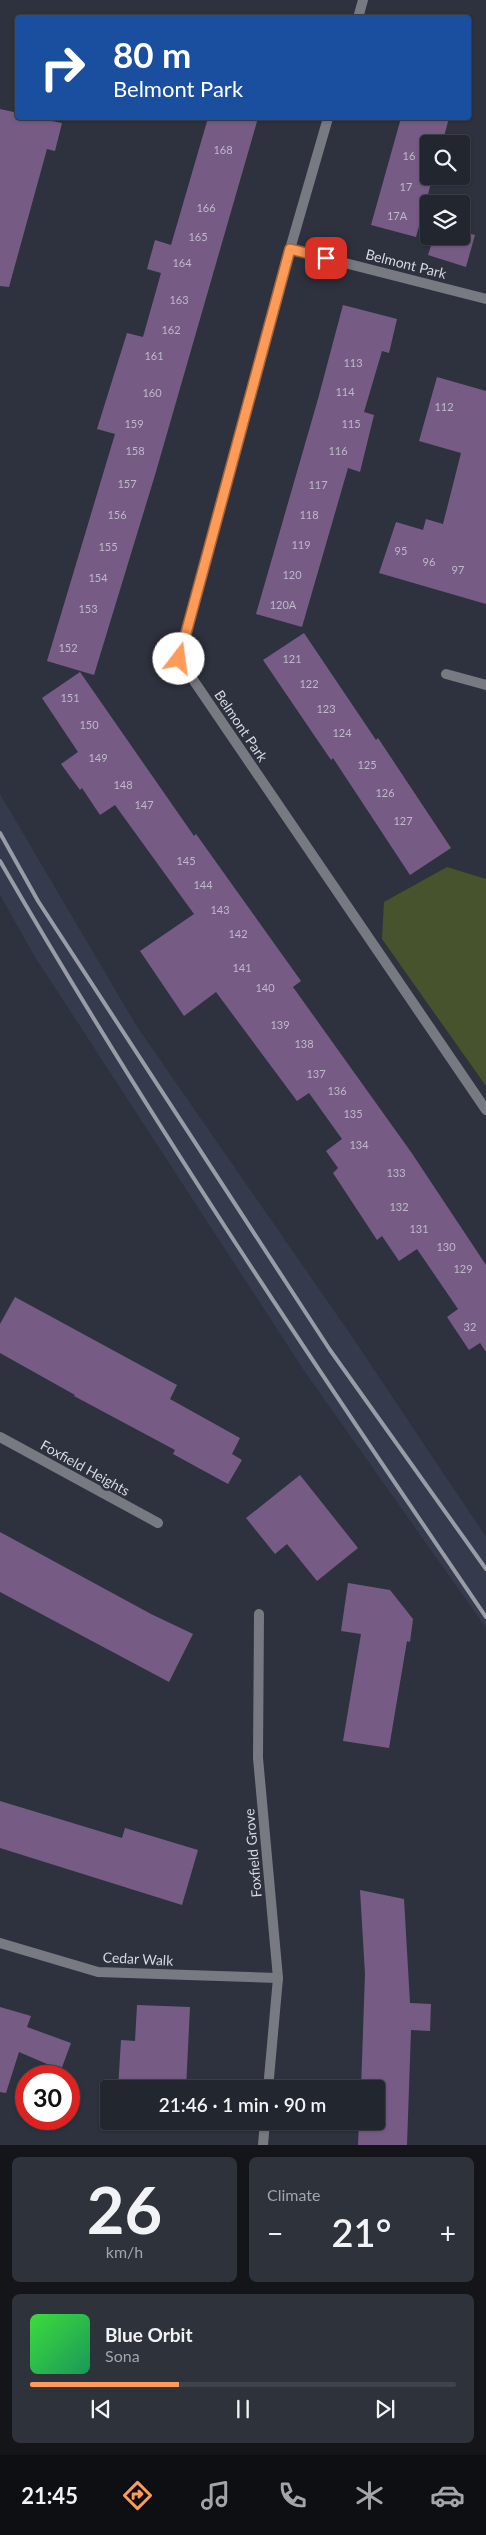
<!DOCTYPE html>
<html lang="en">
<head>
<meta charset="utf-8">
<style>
	body { margin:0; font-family:Lato,sans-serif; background:#2e323a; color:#f1f3f6; height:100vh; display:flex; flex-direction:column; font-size:19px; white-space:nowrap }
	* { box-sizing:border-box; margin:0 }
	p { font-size:16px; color:#a2a5aa }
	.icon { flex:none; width:28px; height:28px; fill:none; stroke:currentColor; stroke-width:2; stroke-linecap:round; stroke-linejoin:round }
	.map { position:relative; height:2145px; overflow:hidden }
	.details { display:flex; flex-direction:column; gap:12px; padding:12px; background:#131519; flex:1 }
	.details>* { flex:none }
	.top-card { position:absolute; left:15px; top:15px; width:456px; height:105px; border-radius:5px; box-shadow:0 1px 4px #0004,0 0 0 1px #3f434a; background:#1a4fa0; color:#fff; overflow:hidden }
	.fabs { position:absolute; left:420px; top:135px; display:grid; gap:10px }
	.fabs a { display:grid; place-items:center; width:50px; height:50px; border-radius:5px; background:#22262e; box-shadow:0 1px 4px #0004,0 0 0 1px #3f434a; font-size:25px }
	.speed { position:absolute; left:15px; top:2065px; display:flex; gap:10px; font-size:25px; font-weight:700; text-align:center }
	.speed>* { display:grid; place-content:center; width:65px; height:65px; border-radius:50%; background:#22262e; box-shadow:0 1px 4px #0004,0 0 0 1px #3f434a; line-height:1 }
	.speed .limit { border:8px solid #d22; background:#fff; color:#111 }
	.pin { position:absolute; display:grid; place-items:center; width:42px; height:42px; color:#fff; margin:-21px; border-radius:10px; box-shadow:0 2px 8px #0006 }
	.me { position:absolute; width:55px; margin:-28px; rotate:15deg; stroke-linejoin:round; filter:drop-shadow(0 0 4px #0008) }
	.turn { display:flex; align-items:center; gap:18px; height:105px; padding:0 15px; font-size:22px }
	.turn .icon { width:65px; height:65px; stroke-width:2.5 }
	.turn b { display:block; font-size:35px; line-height:42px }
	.big { font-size:38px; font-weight:600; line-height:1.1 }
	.details .widget { flex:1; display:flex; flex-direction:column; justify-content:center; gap:8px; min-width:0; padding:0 18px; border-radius:8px; background:#2e323a }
	.details .dial { align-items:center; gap:0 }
	.dial b { font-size:65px; line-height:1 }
	.song { display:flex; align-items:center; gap:15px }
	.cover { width:60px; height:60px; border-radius:8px; background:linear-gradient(135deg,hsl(120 70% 55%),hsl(150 70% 35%)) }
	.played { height:5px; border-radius:2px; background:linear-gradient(90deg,#fe9b58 35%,#3f434a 35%) }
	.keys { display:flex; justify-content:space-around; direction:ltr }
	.heat { display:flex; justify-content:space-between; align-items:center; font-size:28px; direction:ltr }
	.details .tiles { flex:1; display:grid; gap:12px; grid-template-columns:1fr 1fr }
	.widget:last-child { grid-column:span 2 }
	.trip { position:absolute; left:100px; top:2080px; width:285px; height:50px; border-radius:5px; background:#22262e; box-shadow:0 1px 4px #0004,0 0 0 1px #3f434a; font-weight:600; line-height:50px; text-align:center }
	.tab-bar { display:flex; height:80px; justify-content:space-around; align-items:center; background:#0e0f12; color:#a2a5aa }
	.tab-bar .icon { width:35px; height:35px }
	.tab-bar .selected { color:#fe9b58 }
	.tab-bar b { font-size:22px; color:#f1f3f6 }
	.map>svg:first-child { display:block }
	.built { fill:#353a4c }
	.green { fill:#46532c }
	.building { fill:#765c85 }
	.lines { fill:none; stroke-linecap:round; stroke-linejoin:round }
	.minor { stroke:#777a80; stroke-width:10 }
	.rail { stroke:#999ca6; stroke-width:4 }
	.route-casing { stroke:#a56539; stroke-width:12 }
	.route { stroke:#fe9b58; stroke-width:9 }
	.labels { text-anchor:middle; stroke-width:5; stroke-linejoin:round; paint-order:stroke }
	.number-label { font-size:11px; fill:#bdb9c9 }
	.street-label { font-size:14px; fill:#d5d8e0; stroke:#2e323e }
</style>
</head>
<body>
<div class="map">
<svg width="486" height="2145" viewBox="0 0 486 2145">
	<rect width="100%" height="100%" fill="#2e323e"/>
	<polygon class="built" points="0,794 136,1025 355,1341 486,1537 486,1628 305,1372 35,957 0,895"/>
	<polygon class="green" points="447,867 486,879 486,1086 382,939 384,902"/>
	<g class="building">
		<polygon points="0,109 18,113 18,118 37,118 62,123 55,151 47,149 9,287 0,286"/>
		<polygon points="208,118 258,118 155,475 94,675 47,661 115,434 97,429 127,333 143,337 161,273 147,269 155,240 171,245"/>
		<polygon points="401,118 449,118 442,144 429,144 429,176 433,176 416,237 371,225"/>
		<polygon points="461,231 475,235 466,267 428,255 434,236 461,236"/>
		<polygon points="343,305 397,319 389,353 382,351 364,412 374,415 360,472 348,468 302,627 256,614 318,399"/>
		<polygon points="437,377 486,391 486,604 379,573 396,522 423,530 426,519 443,524 461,453 419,441"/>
		<polygon points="304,633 376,740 378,738 451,848 410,875 333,758 331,760 263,660"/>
		<polygon points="80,672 194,836 196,834 301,981 293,987 411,1152 486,1265 486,1352 480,1343 469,1350 447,1317 458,1309 417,1249 399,1261 382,1236 377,1240 333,1173 338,1168 326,1151 342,1139 309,1093 297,1101 216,992 184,1016 140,951 194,914 115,805 100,815 82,788 80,790 61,764 78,752 42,698"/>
		<polygon points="15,1297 177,1385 170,1399 240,1438 232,1454 242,1460 228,1484 173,1454 175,1450 74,1396 75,1395 0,1353 0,1324"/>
		<polygon points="300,1475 358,1548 317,1581 287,1544 275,1554 246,1518"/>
		<polygon points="0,1532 151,1614 193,1634 169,1682 0,1592"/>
		<polygon points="348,1583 390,1590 413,1619 410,1642 407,1641 389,1748 343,1741 361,1634 341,1631"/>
		<polygon points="0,1801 122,1838 125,1828 198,1850 182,1905 0,1848"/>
		<polygon points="360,1890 404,1899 410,2003 431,2004 430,2031 411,2030 407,2145 358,2145 359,2121 376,2121 376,2089 361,2089 365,1974"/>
		<polygon points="137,2005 190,2007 186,2089 118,2089 121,2040 135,2041"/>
		<polygon points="0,2007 31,2016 27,2027 71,2043 61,2070 19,2052 6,2093 0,2092"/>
	</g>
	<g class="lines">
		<g class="minor">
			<polyline points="358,18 363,0"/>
			<polyline points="328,118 290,249 179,659 486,1110"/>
			<polyline points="290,249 486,299"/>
			<polyline points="446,674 486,685"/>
			<polyline points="0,1437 158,1523"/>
			<polyline points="259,1614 258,1758 278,1978 268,2089"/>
			<polyline points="0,1943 98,1972 278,1978"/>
			<polyline points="263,2145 265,2121"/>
		</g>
		<g class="rail">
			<polyline points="0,833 38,901 330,1350 486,1569"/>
			<path d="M 0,861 C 150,1121 317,1369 486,1617"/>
		</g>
	</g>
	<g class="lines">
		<g class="route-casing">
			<polyline id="route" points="179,659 290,249 326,258"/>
		</g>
		<use href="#route" class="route"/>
	</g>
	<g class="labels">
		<g class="number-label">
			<text x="223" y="154">168</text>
			<text x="409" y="160">16</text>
			<text x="406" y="191">17</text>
			<text x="206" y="212">166</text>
			<text x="397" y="220">17A</text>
			<text x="198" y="241">165</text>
			<text x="182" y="267">164</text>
			<text x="179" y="304">163</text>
			<text x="171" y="334">162</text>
			<text x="154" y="360">161</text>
			<text x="353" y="367">113</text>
			<text x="345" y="396">114</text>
			<text x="152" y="397">160</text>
			<text x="444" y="411">112</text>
			<text x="134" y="428">159</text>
			<text x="351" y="428">115</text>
			<text x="135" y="455">158</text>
			<text x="338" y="455">116</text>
			<text x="127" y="488">157</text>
			<text x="318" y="489">117</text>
			<text x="117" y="519">156</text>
			<text x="309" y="519">118</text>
			<text x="301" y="549">119</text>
			<text x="108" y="551">155</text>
			<text x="401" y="555">95</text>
			<text x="429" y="566">96</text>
			<text x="458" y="574">97</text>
			<text x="292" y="579">120</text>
			<text x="98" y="582">154</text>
			<text x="283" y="609">120A</text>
			<text x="88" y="613">153</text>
			<text x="68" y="652">152</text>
			<text x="292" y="663">121</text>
			<text x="309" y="688">122</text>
			<text x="70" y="702">151</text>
			<text x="326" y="713">123</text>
			<text x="89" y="729">150</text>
			<text x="342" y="737">124</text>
			<text x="98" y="762">149</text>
			<text x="367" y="769">125</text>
			<text x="123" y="789">148</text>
			<text x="385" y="797">126</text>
			<text x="144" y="809">147</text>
			<text x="403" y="825">127</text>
			<text x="186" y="865">145</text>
			<text x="203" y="889">144</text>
			<text x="220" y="914">143</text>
			<text x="238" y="938">142</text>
			<text x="242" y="972">141</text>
			<text x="265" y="992">140</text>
			<text x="280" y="1029">139</text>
			<text x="304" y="1048">138</text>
			<text x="316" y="1078">137</text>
			<text x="337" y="1095">136</text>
			<text x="353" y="1118">135</text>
			<text x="359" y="1149">134</text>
			<text x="396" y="1177">133</text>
			<text x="399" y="1211">132</text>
			<text x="419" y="1233">131</text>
			<text x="446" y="1251">130</text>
			<text x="463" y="1273">129</text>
			<text x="470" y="1331">32</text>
		</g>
		<g class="street-label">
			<text transform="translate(406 264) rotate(14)" y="5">Belmont Park</text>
			<text transform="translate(241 726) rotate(56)" y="5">Belmont Park</text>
			<text transform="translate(85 1468) rotate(29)" y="5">Foxfield Heights</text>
			<text transform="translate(253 1853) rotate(-95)" y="5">Foxfield Grove</text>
			<text transform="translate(138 1959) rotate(3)" y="5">Cedar Walk</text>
		</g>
	</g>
</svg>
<div class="fabs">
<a><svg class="icon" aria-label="search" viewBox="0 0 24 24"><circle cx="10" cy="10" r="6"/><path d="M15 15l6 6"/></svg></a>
<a><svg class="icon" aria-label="layers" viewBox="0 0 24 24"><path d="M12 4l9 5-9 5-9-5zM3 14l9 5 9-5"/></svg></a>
</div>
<div class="speed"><div class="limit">30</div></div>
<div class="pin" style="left:326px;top:258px;background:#d93025"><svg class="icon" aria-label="arrive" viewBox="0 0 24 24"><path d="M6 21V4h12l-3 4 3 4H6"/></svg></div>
<svg class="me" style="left:179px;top:659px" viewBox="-20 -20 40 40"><circle r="19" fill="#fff"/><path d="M0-13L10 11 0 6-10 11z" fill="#fe9b58"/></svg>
<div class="trip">21:46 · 1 min · 90 m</div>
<div class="top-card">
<div class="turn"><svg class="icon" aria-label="right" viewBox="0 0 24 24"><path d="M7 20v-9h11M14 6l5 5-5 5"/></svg><div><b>80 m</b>Belmont Park</div></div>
</div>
</div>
<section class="details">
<div class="tiles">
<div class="widget dial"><b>26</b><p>km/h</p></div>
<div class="widget"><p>Climate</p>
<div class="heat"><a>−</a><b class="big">21°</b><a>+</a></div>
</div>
<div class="widget">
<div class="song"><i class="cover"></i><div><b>Blue Orbit</b><p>Sona</p></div></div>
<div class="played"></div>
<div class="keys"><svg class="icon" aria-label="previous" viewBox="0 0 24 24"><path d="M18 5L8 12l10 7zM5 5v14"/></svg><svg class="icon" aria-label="pause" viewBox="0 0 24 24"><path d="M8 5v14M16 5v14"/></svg><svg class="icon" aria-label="next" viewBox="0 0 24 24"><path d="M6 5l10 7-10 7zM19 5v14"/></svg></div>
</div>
</div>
</section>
<nav class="tab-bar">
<b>21:45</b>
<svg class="icon selected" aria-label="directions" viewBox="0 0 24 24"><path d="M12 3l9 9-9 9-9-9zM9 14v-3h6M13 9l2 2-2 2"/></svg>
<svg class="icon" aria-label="music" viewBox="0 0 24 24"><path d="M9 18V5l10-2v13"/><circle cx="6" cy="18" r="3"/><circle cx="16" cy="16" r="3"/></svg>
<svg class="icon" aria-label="phone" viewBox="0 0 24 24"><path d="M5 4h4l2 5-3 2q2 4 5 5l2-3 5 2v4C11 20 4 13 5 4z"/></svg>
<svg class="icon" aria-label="climate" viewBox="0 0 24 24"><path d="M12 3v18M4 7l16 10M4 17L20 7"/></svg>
<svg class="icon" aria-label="car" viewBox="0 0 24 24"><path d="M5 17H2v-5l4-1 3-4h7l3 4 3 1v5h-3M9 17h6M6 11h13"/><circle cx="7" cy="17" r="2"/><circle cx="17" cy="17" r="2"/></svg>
</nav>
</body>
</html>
